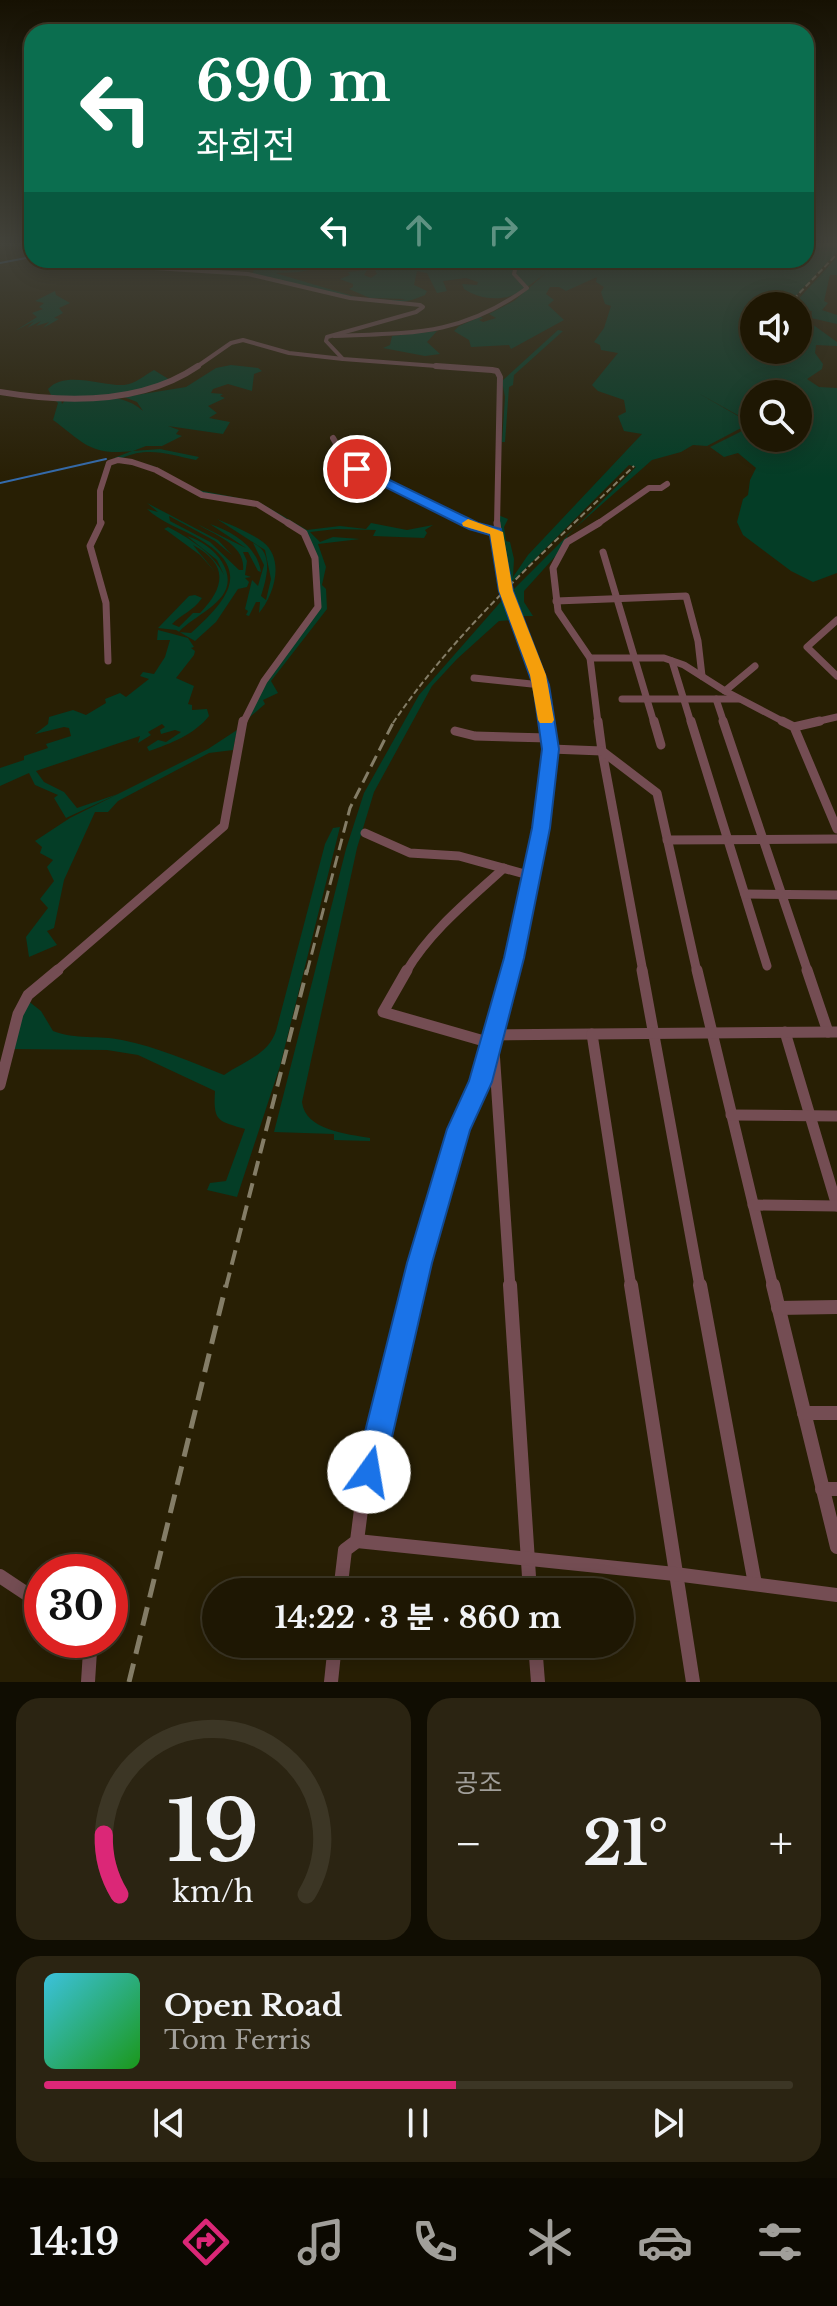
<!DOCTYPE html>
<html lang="ko">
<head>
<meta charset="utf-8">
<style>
	body { margin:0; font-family:"Libre Baskerville","Noto Sans KR",serif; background:#2b2412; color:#f1f3f6; height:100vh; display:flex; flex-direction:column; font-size:30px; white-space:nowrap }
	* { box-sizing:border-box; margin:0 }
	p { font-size:26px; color:#a19f9a }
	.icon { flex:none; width:44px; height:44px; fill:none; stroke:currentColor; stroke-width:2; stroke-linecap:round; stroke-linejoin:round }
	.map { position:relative; height:1682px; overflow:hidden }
	.details { display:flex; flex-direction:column; gap:16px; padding:16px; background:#100d02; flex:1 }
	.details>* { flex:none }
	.banner { position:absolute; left:24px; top:24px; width:790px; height:244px; border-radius:24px; box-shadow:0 4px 20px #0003,0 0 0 2px #3c3625; background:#0b6e4f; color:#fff; overflow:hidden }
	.tools { position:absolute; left:740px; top:292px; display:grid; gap:16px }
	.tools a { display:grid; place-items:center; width:72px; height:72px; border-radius:50%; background:#1e1703; box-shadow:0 4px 20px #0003,0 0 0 2px #3c3625; font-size:40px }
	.speed { position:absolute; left:24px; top:1554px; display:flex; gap:16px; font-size:40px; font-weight:700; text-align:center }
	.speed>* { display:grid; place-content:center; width:104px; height:104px; border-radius:50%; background:#1e1703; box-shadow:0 4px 20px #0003,0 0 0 2px #3c3625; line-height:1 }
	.speed .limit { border:12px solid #d22; background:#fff; color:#111 }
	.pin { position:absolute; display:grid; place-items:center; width:68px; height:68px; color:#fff; margin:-34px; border:4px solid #fff; border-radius:50%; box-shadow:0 2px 8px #0007 }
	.me { position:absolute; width:88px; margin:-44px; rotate:13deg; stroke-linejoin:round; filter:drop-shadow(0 0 6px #0008) }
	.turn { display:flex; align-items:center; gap:28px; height:168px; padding:0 40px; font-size:36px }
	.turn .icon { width:104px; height:104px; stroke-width:2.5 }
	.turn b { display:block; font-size:56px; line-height:68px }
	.lanes { display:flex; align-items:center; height:76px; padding:0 40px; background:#0003; justify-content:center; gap:40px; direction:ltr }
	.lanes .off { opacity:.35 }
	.big { font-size:60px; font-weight:700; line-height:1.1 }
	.details .widget { flex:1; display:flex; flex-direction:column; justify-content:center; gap:12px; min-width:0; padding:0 28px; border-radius:24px; background:#2b2412 }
	.details .dial { align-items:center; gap:0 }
	.dial svg { height:208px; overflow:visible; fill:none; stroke:#3c3625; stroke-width:7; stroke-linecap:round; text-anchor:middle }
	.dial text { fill:#f1f3f6; stroke:none }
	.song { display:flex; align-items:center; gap:24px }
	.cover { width:96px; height:96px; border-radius:12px; background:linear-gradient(135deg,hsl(190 70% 55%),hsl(120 70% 35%)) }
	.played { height:8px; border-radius:4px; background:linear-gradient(90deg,#db2777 55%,#3c3625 55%) }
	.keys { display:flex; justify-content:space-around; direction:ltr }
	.heat { display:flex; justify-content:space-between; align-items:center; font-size:44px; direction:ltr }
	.details .tiles { flex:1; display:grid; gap:16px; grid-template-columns:1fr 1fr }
	.widget:last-child { grid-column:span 2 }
	.trip { position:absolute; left:202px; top:1578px; width:432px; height:80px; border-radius:40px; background:#1e1703; box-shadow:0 4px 20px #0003,0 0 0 2px #3c3625; font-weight:700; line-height:80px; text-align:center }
	.menu { display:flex; height:128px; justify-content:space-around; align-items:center; background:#0c0901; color:#a19f9a }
	.menu .icon { width:56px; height:56px }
	.menu .current { color:#db2777 }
	.menu b { font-size:36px; color:#f1f3f6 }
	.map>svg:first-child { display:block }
	.green { fill:#043d26; fill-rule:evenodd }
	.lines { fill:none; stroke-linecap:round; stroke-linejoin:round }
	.stream { stroke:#346bac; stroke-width:2 }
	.street-far5 { stroke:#744d53; stroke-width:4 }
	.street-far4 { stroke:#744d53; stroke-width:6 }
	.street-far3 { stroke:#744d53; stroke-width:7 }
	.street-far2 { stroke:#744d53; stroke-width:9 }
	.street-far1 { stroke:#744d53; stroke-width:11 }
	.street { stroke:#744d53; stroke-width:14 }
	.rail-far3 { stroke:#847d67; stroke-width:2; stroke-dasharray:6 3; stroke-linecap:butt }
	.rail-far2 { stroke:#847d67; stroke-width:3; stroke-dasharray:12 6; stroke-linecap:butt }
	.rail-far1 { stroke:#847d67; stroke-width:4; stroke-dasharray:15 8; stroke-linecap:butt }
	.rail { stroke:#847d67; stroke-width:5; stroke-dasharray:19 10; stroke-linecap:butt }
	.route { fill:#1a73e8; stroke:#114b97; stroke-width:2 }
	.slow { fill:#f59e0b }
</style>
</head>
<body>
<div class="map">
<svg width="837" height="1682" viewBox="0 0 837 1682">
	<rect width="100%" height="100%" fill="#281f04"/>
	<g class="green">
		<path d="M 806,242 L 837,242 L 837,252 L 786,306 L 754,306 L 754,350 L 798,350 L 798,320 L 812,324 L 837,342 L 837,346 L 816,345 L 815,353 L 823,364 L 822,369 L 807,379 L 819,387 L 837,388 L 837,573 L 813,582 L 791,571 L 743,535 L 737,522 L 743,499 L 748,495 L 750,480 L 756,468 L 738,453 L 724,457 L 710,447 L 742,431 L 745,426 L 743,418 L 698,393 L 738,416 L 743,427 L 707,446 L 693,445 L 681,452 L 652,460 L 566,536 L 570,540 L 524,591 L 524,602 L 533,616 L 521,616 L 511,592 L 636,467 L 629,465 L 508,586 L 498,515 L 508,519 L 504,527 L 506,541 L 510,542 L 514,559 L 513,577 L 528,555 L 642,434 L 624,431 L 618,416 L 626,412 L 624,400 L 598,391 L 592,385 L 618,353 L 601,350 L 600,345 L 594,342 L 604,328 L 611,306 L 605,304 L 601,292 L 604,287 L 596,282 L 597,277 L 566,291 L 559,287 L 550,287 L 546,294 L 554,300 L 548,305 L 564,320 L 511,349 L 509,345 L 471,347 L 469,340 L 454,331 L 459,326 L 480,317 L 483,318 L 479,320 L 483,322 L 496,318 L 489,314 L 514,301 L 546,273 L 527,287 L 518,277 L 525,288 C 509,302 482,301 464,289 L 462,284 L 477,285 L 478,282 L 466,278 L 443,281 L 447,291 L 437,293 L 427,273 L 417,271 L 414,285 L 427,291 L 425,295 C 419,297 413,300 407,301 C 367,310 294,282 252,274 L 256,266 L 249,263 L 290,260 L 279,263 L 272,269 C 286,276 334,260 355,260 L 299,272 L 275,273 L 363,299 L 400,300 L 406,299 L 370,298 L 349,289 L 353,287 L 353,284 L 340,279 L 350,275 L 348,272 L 367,270 L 364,275 L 371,278 L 377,274 L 374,267 L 369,265 L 384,262 L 380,267 L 391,269 L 399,260 L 510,260 L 515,264 L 512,273 L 516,277 L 517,264 L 513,260 L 678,263 L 681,260 L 806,260 ZM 754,394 L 798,394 L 798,438 L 754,438 Z"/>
		<polygon points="837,257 837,275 830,275 824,301 828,303 822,310 837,315 837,324 811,318 812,311 806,310 798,316 798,306 792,306"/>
		<polygon points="55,291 56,295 70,303 59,308 63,313 54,318 59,319 43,328 49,322 36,326 41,321 27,328 34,321 15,331 37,317 32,313 43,309 39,307 44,303 35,301"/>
		<polygon points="558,330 563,331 514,375 513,385 509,387 505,442 502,442 505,397 502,381"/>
		<polygon points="437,331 427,342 440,354 425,356 383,348 390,345 392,336"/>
		<path d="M 231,365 L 258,368 L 262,371 L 254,374 L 252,391 L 228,384 L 213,389 L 211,393 L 223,394 L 220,396 L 225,398 L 208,406 L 217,413 L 209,418 L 230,422 L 223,434 L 168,426 L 179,430 L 176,434 L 182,436 L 162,446 L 146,446 L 133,451 L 160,449 L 199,457 L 196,460 C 170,455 149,446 122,458 L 153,466 L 198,490 L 259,502 L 307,530 L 340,526 L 366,529 L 371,523 L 407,530 L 433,525 L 425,530 L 427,533 L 424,538 L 373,536 L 376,530 L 336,529 L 310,532 L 320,542 L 333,537 L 360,539 L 318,544 L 326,567 L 322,585 L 326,589 L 327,609 L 271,681 L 278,693 L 263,700 L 265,704 L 244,722 L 267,682 L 319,607 L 309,538 L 262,505 L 203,494 L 160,471 L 114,458 L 132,451 C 91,456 84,443 53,420 L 58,403 L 56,401 L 61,400 L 62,404 L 67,398 C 94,398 122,392 143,411 L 137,402 L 124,397 L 186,387 L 216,368 Z"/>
		<path d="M 154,370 L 170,380 L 117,396 L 52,397 L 48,389 C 65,370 102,386 124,385 C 135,384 145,375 154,370 Z"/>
		<path d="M 147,503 L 218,540 L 232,555 L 215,541 L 169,516 L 170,521 L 210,542 L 239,570 L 243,570 C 246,545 215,535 197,524 L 246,548 L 210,524 C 233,532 257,546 261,572 L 258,571 L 248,552 L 243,552 L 247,561 L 245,575 L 251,577 L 245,578 L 249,582 L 247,587 L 238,589 L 216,622 L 195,641 L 176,630 L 158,628 L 189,596 L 195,595 L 202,598 C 193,611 182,614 172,624 L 179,627 L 193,613 L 200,613 C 226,586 228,564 193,545 L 216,573 L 200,555 L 166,530 L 191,543 L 164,529 L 168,527 C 191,539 213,553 224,575 L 217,560 L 187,536 C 200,540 215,550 222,562 C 244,599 197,612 179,632 L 191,633 C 233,596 253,566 190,534 C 174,526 160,521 147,509 L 158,512 Z"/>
		<path d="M 217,519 C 231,525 251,533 263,542 C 286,560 273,597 259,613 L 260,602 L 256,602 L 249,616 L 246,615 L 248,611 L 245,609 L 252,580 L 258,586 L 264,565 L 253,543 C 275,552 266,580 261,596 L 266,600 L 271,579 L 265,550 Z"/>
		<path d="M 505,597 L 514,620 L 499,621 L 457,659 L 432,686 L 374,792 L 357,848 L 302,1102 C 305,1130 347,1134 370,1138 L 370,1141 L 334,1140 L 334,1134 L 274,1132 L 346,849 L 364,793 L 419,695 Z"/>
		<path d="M 158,630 L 188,638 L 194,647 L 191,648 L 195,651 L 194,655 L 176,678 L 194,686 L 188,704 L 192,705 L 192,710 L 207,709 L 209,716 C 195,734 170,744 149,751 L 147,747 L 158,740 L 166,742 L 181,732 L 175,730 L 161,734 L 160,730 L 165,727 L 162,724 L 148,732 L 151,735 L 138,743 L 140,736 L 36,771 L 44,782 L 64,792 L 77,808 L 118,794 L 66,818 L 54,798 L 58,795 L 35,785 L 29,773 L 0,786 L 0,768 L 24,760 L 24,756 L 48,748 L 46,744 L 71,736 L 69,728 L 64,727 L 35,734 L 48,724 L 49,717 L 73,710 L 86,715 L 106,703 L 105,699 L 120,693 L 126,697 L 149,679 L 140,676 L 143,672 L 154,674 L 165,657 L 170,640 L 157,640 Z"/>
		<polygon points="237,730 233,750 209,753 118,801 108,812 95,812 64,880 54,928 47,931 57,945 29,957 26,937 48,908 40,899 54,881 47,867 53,860 40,853 42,847 35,841 70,818 208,749"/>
		<path d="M 340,827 L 280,1066 L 237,1197 L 207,1190 L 210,1183 L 226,1181 L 245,1129 C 218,1121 213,1122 215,1091 L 138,1055 L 107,1050 L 11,1049 L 27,1000 L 41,1011 L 53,1031 C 76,1040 98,1035 122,1040 C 157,1047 191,1062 224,1075 C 244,1061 268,1055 276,1031 L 325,844 L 333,828 Z"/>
	</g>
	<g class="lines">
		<g class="stream">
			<polyline points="0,263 26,258 32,249"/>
			<polyline points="0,483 106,459"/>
		</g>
		<g class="street-far5">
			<polyline points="123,260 139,267 248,274 350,298 420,305 423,307 416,312 327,337 326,341 343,359 463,368"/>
			<path d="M 334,336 C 411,333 461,336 527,288 L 514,274 L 516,266 L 512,260"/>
			<polyline points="195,368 231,343 243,340 289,353 343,359"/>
		</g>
		<g class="street-far4">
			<polyline points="436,366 492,370 497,371 500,377 497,525"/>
			<path d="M 0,392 C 65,403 141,405 198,366"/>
			<polyline points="333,438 348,465 471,525"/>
			<polyline points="100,525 100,491 109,463 118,460 132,462 156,470 202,495 257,504 291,525"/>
			<polyline points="596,525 649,488 661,488 667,484"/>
		</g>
		<g class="street-far3">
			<polyline points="101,523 90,546 106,603 108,661"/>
			<polyline points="467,523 497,532"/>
			<polyline points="497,523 506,591 541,685 547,723"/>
			<polyline points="603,552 654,723"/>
			<polyline points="556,601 686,596 698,641 702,676"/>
			<polyline points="837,620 807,647 837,676"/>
			<polyline points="590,658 664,658 684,665 725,691 786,723"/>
			<polyline points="672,661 691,723"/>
			<polyline points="474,678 541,685"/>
			<polyline points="725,691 755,666"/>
			<polyline points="622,699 739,699"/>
			<polyline points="716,699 724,723"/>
			<polyline points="243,723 264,681 318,607 315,558 304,533 288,523"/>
			<polyline points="598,723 590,658 558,611 553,568 567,542 599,523"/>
			<polyline points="811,723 837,717"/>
		</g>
		<g class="street-far2">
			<polyline points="654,721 661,745"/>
			<polyline points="691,721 767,966"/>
			<polyline points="723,721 808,972"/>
			<polyline points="782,721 794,727 837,829"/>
			<polyline points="794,727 820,721"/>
			<polyline points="455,731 475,736 549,738"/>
			<polyline points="551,749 602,751 598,721"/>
			<polyline points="602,751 643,972"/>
			<polyline points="602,751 657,793 697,972"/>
			<polyline points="365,833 410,853 459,856 532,876"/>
			<polyline points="667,840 837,839"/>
			<polyline points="745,894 837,895"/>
			<polyline points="55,972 224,826 243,721"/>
			<path d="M 406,972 C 430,931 469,900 504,868"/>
			<path d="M 510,972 C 529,904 557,790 547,721"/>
		</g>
		<g class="street-far1">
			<polyline points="407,970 383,1012 491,1043"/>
			<polyline points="642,970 700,1287"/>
			<polyline points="697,970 773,1287"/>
			<polyline points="807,970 828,1032"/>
			<polyline points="785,1032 837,1206"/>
			<polyline points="0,1085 18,1014 28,995 58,970"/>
			<polyline points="731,1115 837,1116"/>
			<polyline points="753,1205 837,1206"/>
			<polyline points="413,1287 458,1129 480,1082 511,970"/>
			<polyline points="510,1287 493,1035 592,1034"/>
			<polyline points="631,1287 592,1034 837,1032"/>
		</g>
		<g class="street">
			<polyline points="510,1285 530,1592"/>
			<polyline points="631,1285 693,1682"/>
			<polyline points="700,1285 755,1584"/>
			<polyline points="773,1285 837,1547"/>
			<polyline points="778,1308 837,1307"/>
			<polyline points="804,1413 837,1413"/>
			<polyline points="822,1489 837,1489"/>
			<polyline points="357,1541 675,1574 837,1595"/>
			<polyline points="0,1576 42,1604"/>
			<polyline points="340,1592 345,1550 357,1541 362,1502 414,1285"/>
			<polyline points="81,1640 90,1651 88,1682"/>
			<polyline points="535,1644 538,1682"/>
			<polyline points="331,1682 335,1644"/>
		</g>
		<g class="rail-far3">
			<polyline points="787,306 837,254"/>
			<path d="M 393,723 C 458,627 550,547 634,466"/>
		</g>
		<polyline class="rail-far2" points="307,972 350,808 394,721"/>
		<polyline class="rail-far1" points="226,1287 307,970"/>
		<polyline class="rail" points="129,1682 226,1285"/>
	</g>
	<linearGradient id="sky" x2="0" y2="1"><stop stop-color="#161102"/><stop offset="0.51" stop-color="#42423a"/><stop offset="1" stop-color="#42423a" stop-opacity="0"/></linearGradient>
	<rect width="837" height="478" fill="url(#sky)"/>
	<polygon class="route" points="353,466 361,466 478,523 501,529 513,591 549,685 559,749 550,828 524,958 492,1082 470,1130 432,1263 384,1472 380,1482 369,1486 359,1482 355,1472 407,1263 447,1129 469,1081 504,958 532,828 542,749 533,685 499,591 490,535 469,529 353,471"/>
	<polygon class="slow" points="468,519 503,532 513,591 546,675 554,720 552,723 540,723 538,720 530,675 499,591 490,534 463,526 462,523"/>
</svg>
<div class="tools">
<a><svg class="icon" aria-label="sound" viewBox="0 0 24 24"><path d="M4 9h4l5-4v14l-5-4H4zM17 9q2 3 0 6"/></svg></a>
<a><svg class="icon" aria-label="search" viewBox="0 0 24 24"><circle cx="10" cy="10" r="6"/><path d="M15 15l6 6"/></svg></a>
</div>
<div class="speed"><div class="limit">30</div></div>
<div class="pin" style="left:357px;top:469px;background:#d93025"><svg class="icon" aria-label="arrive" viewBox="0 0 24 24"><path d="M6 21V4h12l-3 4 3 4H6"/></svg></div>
<svg class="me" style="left:369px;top:1472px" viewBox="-20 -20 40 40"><circle r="19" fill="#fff"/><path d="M0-13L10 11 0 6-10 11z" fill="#1a73e8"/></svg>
<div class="trip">14:22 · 3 분 · 860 m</div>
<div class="banner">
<div class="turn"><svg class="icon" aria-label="left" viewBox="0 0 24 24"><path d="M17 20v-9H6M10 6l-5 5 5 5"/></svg><div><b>690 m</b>좌회전</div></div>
<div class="lanes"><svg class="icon" aria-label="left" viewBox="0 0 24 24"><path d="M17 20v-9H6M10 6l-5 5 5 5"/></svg><svg class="icon off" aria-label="ahead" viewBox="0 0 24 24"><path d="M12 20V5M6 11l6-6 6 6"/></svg><svg class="icon off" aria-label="right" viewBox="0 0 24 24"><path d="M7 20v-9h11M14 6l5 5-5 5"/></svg></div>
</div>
</div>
<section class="details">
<div class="tiles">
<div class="widget dial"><svg viewBox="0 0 100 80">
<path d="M14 69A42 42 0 1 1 86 69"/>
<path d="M14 69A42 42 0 0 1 8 46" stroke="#db2777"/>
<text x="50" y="56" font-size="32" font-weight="700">19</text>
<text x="50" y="72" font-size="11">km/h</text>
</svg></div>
<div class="widget"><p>공조</p>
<div class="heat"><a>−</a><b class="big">21°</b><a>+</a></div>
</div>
<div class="widget">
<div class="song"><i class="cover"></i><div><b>Open Road</b><p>Tom Ferris</p></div></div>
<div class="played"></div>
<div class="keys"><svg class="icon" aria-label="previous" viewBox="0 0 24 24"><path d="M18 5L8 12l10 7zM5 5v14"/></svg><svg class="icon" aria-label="pause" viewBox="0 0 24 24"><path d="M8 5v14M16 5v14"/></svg><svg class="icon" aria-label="next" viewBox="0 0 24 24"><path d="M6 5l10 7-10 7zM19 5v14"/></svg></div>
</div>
</div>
</section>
<nav class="menu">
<b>14:19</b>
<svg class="icon current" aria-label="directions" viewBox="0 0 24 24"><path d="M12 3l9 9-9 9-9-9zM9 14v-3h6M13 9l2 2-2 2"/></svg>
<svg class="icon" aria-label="music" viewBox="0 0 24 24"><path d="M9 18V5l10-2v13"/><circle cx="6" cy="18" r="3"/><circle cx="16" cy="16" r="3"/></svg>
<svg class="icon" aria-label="phone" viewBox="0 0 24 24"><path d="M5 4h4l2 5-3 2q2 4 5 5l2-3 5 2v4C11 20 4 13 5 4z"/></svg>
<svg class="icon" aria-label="climate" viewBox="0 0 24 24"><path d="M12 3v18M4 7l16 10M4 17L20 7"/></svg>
<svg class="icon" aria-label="car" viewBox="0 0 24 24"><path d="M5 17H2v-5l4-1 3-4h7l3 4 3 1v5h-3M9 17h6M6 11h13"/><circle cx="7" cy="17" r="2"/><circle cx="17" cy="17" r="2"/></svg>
<svg class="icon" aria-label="filters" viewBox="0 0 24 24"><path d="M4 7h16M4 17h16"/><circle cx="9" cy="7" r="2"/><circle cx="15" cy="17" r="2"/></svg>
</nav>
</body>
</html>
